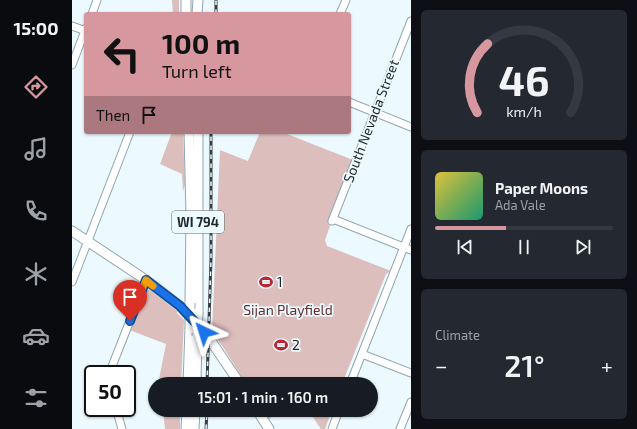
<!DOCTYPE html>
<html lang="en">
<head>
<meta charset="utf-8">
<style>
	body { margin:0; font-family:"Exo 2",sans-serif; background:#242831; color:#f1f3f6; height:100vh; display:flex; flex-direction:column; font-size:15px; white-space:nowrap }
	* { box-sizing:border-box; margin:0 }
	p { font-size:13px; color:#9ea1a6 }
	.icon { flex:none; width:22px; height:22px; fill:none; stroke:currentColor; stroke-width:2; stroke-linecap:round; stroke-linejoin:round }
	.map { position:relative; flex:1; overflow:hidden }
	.panel { display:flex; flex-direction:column; gap:10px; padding:10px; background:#0d0f14; width:226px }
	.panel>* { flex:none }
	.banner { position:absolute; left:12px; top:12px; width:267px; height:122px; border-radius:4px; box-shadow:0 1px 3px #0004; background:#d7979f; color:#111; overflow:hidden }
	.speed { position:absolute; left:12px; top:365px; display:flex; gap:8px; font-size:20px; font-weight:700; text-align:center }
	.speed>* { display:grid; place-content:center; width:52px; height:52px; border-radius:50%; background:#171b24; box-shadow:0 1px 3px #0004; line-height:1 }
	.speed .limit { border:2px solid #111; border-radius:6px; background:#fff; color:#111 }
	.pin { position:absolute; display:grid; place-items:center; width:34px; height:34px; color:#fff; margin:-41px -17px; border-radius:50% 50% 50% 0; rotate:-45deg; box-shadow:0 0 4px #0007 }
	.pin .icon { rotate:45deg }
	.me { position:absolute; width:44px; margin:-22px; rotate:319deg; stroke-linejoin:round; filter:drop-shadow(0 0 3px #0008) }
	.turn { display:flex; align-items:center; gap:14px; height:84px; padding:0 12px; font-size:18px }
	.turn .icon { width:52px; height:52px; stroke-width:2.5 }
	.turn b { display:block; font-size:28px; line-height:34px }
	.then { display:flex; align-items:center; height:38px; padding:0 12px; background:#0003; gap:8px; font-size:15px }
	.big { font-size:30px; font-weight:600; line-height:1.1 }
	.panel .widget { flex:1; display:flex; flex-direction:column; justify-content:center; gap:6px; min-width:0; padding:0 14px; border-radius:6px; background:#242831 }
	.panel .dial { align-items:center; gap:0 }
	.dial svg { height:104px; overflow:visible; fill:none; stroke:#363941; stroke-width:7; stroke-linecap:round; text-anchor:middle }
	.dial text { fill:#f1f3f6; stroke:none }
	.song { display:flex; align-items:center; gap:12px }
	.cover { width:48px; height:48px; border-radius:6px; background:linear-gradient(135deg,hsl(50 70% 55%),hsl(160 70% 35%)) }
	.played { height:4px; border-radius:2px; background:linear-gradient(90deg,#d7979f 40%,#363941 40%) }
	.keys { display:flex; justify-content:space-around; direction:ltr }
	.heat { display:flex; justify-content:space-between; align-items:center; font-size:22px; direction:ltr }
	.trip { position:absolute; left:76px; top:377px; width:230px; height:40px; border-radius:20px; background:#171b24; box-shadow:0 1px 3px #0004; font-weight:600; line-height:40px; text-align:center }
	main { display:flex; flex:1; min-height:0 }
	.menu { display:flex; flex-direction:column; width:72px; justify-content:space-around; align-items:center; background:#090b0e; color:#9ea1a6 }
	.menu .icon { width:28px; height:28px }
	.menu .active { color:#d7979f }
	.menu b { font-size:18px; color:#f1f3f6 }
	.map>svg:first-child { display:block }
	.green { fill:#dcbebd }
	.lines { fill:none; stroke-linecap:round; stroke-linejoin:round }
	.minor-casing { stroke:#91a6b0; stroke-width:9 }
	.major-casing { stroke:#91a6b0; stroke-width:11 }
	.minor { stroke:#fff; stroke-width:7 }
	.major { stroke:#fff; stroke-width:9 }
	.rail-casing { stroke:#353e42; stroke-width:3 }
	.rail { stroke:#ecf9ff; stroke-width:1.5; stroke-dasharray:4.5; stroke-linecap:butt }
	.major-bridge-casing { stroke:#91a6b0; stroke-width:11; stroke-linecap:butt }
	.major-bridge { stroke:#fff; stroke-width:9 }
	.route-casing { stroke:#114b97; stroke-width:10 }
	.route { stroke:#1a73e8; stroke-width:7 }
	.slow { stroke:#f59e0b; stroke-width:7 }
	.labels { text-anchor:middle; stroke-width:3.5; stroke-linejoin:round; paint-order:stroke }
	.shield { fill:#ecf9ff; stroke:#5c666b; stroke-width:1 }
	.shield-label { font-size:13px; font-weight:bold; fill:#1f272b }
	.street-label { font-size:14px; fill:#1f272b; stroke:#ecf9ff }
	.poi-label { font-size:14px; fill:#1f272b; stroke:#ecf9ff; text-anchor:start }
	.park-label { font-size:14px; fill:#642e2d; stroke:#ecf9ff }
</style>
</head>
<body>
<main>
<nav class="menu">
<b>15:00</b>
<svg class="icon active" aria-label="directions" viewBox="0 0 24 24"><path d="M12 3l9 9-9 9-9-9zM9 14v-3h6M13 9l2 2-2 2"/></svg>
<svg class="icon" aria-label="music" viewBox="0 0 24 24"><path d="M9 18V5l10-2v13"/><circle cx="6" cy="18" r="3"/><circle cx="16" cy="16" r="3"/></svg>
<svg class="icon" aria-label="phone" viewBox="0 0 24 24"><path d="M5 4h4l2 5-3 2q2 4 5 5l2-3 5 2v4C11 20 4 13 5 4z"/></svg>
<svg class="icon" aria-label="climate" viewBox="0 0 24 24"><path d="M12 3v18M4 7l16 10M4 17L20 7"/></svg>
<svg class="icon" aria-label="car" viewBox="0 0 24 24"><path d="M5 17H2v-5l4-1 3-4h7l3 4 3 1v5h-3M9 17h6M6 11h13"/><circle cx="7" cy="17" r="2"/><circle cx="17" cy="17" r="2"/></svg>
<svg class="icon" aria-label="filters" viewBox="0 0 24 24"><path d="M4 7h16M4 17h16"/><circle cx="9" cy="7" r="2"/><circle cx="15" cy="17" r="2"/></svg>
</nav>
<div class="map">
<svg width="339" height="429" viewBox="0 0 339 429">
	<rect width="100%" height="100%" fill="#ecf9ff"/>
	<g class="green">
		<polygon points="100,0 107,0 107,14 101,14"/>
		<polygon points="100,132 111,132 113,185 111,191 110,174 88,164"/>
		<polygon points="188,132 210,132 281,160 256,223 258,226 253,240 255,246 319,271 314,274 270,384 174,384 151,347 140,332 148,150 176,161"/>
		<polygon points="75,290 78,290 105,311 105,313 112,320 109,384 88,384 87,379 94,344 60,331 58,330 74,291"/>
		<polygon points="91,410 108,410 108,429 93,429"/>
		<polygon points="191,410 209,410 197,419"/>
		<polygon points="236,410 260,410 253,429 249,429"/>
	</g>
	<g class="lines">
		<g class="minor-casing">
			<g id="minor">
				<polyline points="20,14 25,0"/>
				<polyline points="268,14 274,0"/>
				<polyline points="0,26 14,31"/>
				<polyline points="0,65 14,28"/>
				<polyline points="277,102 339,127"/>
				<polyline points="261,219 339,250"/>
				<polyline points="260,221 339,21"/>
				<polyline points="0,282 58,132"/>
				<polyline points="290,354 339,373"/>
				<polyline points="37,374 74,280"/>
				<polyline points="278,384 339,229"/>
				<polyline points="44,408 50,429"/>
				<polyline points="260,429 267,410"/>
				<polyline points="328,429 339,402"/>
			</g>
		</g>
		<g class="major-casing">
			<g id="major">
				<polyline points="114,0 114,14"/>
				<polyline points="125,14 126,0"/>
				<polyline points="117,132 119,217 118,303"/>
				<polyline points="126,132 126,312"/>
				<polyline points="0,231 74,280 108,306 125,324 139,341 168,384"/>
				<polyline points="116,384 118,329"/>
				<polyline points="124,384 125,336"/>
				<polyline points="185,410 197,429"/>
				<polyline points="114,429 115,410"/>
				<polyline points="122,429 123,410"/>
			</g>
		</g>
		<use href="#minor" class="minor"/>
		<use href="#major" class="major"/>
		<g class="rail-casing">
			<g id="rail">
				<polyline points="144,14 144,0"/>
				<polyline points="135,384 139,259 139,132"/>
				<polyline points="134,429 135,410"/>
			</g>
		</g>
		<use href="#rail" class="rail"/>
		<g class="major-bridge-casing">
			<g id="major-bridge">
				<polyline points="118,329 118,303"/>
				<polyline points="125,336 126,312"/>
			</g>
		</g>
		<use href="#major-bridge" class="major-bridge"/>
	</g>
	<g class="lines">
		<g class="route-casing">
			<polyline id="route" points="58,321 74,280 108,306 132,332"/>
		</g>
		<use href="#route" class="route"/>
		<polyline class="slow" points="68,294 74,280 81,286"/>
	</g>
	<defs>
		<g id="stadium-bare" transform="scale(1.08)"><path d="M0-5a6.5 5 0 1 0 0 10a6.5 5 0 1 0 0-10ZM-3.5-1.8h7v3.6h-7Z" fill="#b82734" stroke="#ecf9ff" stroke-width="2.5" paint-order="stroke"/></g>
	</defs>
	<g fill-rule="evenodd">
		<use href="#stadium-bare" x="194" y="282"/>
		<use href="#stadium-bare" x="209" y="345"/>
	</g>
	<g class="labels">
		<rect class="shield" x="100" y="211" width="52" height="22" rx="3"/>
		<g class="shield-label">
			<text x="126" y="227">WI 794</text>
		</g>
		<g class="street-label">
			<text transform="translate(299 121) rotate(-69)" y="5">South Nevada Street</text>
		</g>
		<g class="poi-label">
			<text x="205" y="287">1</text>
			<text x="220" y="350">2</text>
		</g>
		<g class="park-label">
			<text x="216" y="315">Sijan Playfield</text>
		</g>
	</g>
</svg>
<div class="speed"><div class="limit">50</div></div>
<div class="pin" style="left:58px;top:321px;background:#d93025"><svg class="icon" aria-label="arrive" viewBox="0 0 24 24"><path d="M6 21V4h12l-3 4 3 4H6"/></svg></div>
<svg class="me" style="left:132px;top:332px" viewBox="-20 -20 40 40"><path d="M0-17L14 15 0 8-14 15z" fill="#1a73e8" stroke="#fff" stroke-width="4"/></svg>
<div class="trip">15:01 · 1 min · 160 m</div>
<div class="banner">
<div class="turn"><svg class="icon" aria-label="left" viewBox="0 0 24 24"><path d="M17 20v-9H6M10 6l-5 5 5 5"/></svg><div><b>100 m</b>Turn left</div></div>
<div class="then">Then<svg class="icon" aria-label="arrive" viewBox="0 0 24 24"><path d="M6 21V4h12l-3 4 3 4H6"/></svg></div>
</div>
</div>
<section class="panel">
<div class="widget dial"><svg viewBox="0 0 100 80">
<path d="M14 69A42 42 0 1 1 86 69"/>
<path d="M14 69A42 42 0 0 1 22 16" stroke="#d7979f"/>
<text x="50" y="56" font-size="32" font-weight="700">46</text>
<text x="50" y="72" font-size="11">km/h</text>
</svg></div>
<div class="widget">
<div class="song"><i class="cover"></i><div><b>Paper Moons</b><p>Ada Vale</p></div></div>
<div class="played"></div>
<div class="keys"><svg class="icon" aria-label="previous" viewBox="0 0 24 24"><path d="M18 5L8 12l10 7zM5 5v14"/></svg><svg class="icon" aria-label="pause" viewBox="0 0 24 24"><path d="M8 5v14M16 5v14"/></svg><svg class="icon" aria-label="next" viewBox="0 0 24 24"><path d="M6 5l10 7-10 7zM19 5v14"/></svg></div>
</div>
<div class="widget"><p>Climate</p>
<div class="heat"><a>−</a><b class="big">21°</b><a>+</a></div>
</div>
</section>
</main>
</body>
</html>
